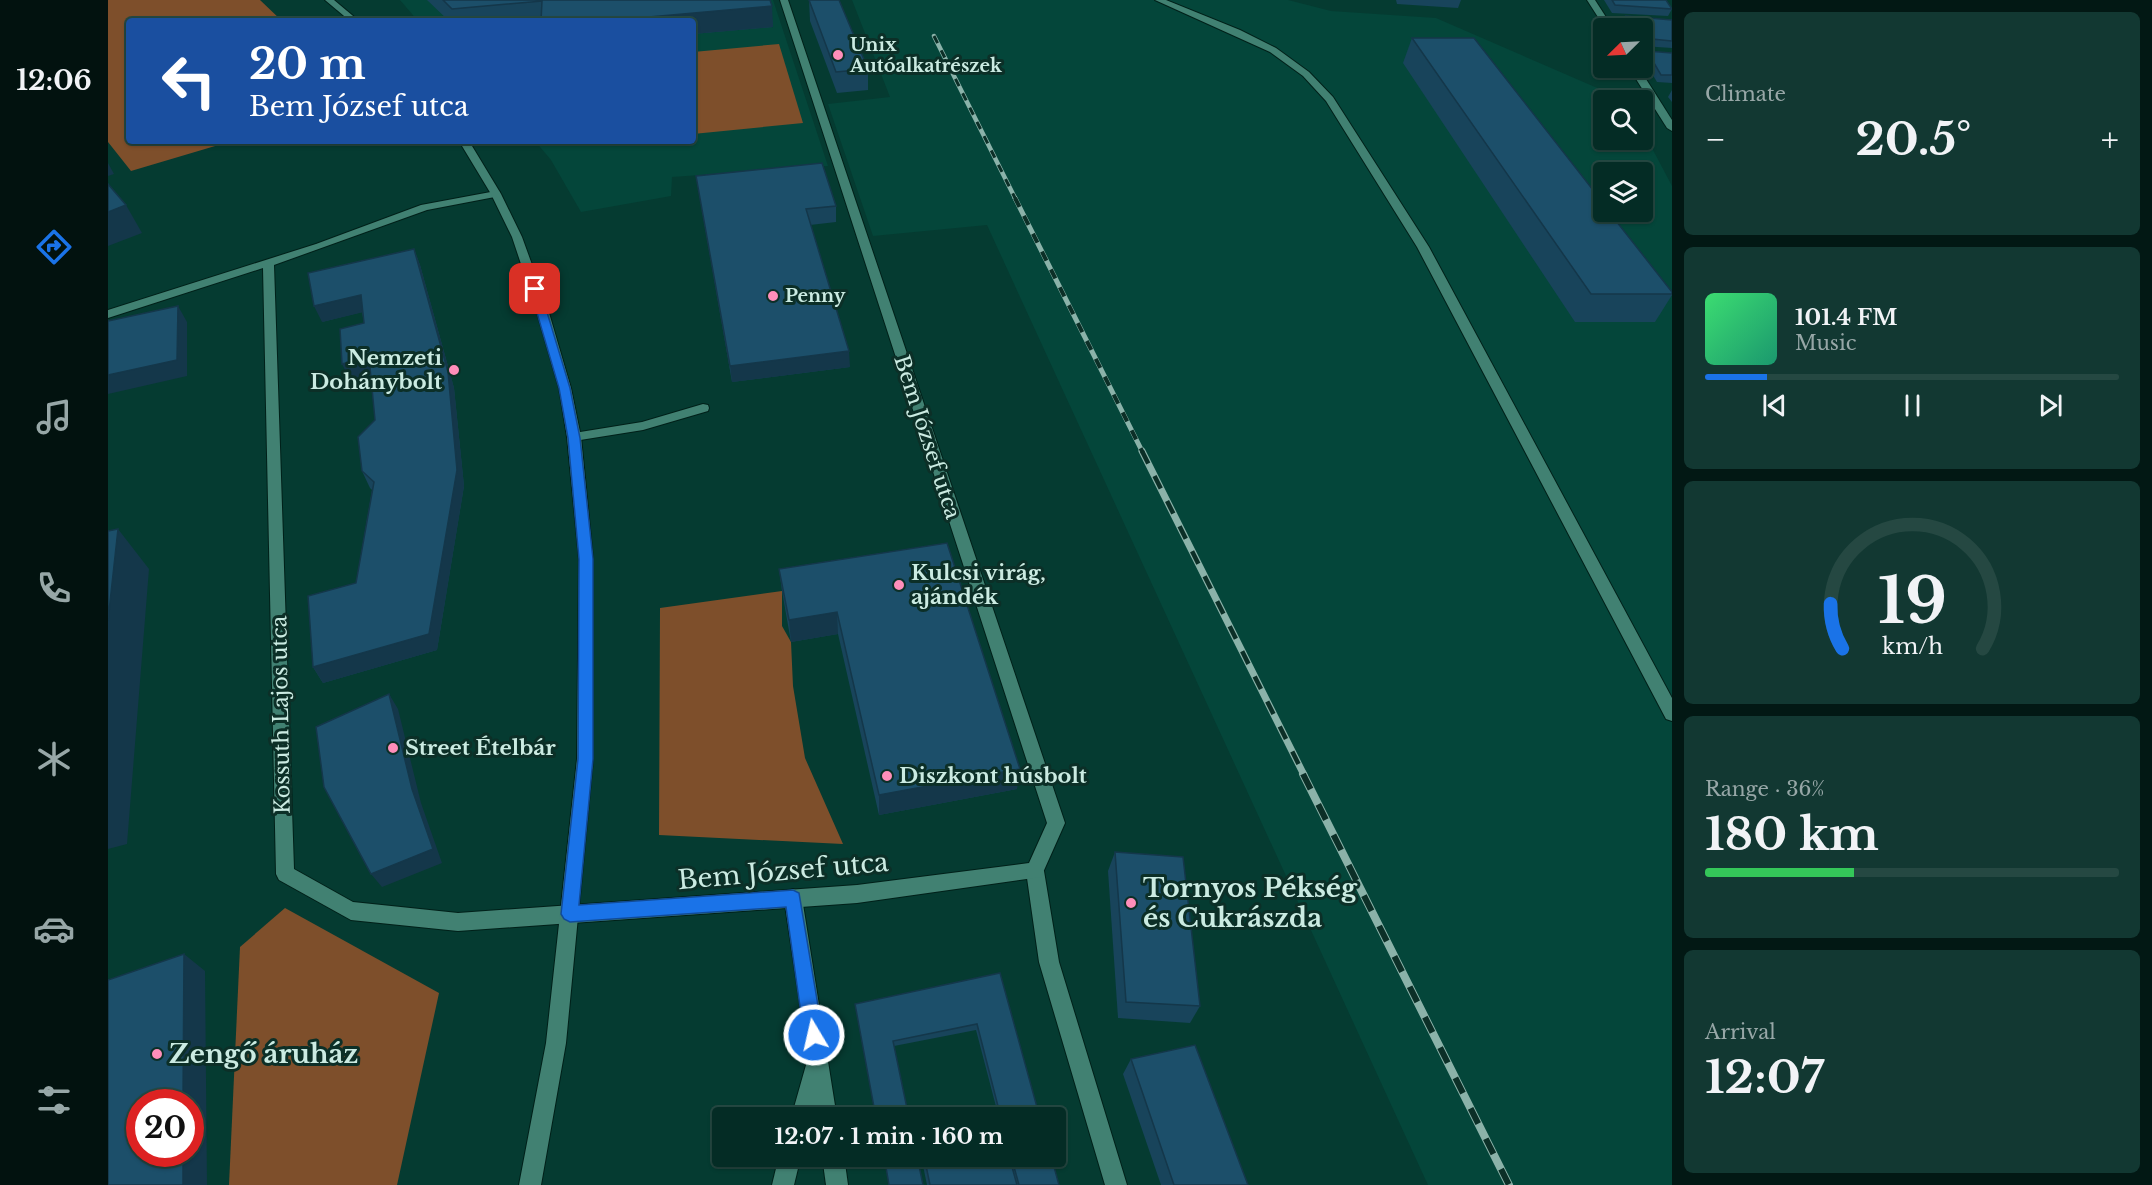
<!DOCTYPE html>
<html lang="en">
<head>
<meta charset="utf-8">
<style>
	body { margin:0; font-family:"Libre Baskerville",serif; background:#123832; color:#f1f3f6; height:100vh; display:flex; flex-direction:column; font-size:22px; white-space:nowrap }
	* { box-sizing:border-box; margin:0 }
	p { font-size:20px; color:#97a7a7 }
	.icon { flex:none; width:33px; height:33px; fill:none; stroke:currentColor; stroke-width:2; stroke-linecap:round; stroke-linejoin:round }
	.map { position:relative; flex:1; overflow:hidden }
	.details { display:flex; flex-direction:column; gap:12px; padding:12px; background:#021814; width:480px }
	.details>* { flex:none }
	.banner { position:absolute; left:18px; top:18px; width:570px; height:126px; border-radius:6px; box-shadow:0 2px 4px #0004,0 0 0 2px #254842; background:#1a4fa0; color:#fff; overflow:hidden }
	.needle { width:39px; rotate:246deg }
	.tools { position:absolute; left:1485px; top:18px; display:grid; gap:12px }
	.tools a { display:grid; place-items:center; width:60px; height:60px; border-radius:6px; background:#042c25; box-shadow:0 2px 4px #0004,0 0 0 2px #254842; font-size:30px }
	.speed { position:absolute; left:18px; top:1089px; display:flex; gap:12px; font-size:30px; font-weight:700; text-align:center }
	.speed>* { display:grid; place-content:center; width:78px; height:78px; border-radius:50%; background:#042c25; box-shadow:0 2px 4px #0004,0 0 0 2px #254842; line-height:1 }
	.speed .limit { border:9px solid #d22; background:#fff; color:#111 }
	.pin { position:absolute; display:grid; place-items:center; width:51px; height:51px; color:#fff; margin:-26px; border-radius:12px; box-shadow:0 3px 9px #0006 }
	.me { position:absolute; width:66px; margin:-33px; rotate:351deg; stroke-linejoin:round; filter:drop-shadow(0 0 4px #0008) }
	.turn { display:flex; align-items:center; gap:21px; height:126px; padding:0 24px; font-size:27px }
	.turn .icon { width:78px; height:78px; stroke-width:2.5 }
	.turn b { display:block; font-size:42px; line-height:51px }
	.big { font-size:45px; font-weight:800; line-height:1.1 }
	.details .card { flex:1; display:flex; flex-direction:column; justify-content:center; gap:9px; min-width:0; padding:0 21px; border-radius:9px; background:#123832 }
	.details .dial { align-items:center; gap:0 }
	.dial svg { height:156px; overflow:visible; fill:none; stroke:#254842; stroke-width:7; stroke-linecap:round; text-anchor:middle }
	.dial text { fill:#f1f3f6; stroke:none }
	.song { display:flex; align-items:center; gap:18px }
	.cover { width:72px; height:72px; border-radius:9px; background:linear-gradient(135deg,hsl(140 70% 55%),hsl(160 70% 35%)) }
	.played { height:6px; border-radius:3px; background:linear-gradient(90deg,#1a73e8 15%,#254842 15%) }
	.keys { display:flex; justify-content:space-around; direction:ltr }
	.heat { display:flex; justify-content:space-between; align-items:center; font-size:33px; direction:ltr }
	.charge { height:9px; border-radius:4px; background:linear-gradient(90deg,#34c759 36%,#254842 0) }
	.trip { position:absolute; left:604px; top:1107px; width:354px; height:60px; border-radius:6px; background:#042c25; box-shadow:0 2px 4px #0004,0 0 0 2px #254842; font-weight:800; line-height:60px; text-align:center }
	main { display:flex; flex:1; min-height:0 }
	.tabs { display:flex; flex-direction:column; width:108px; justify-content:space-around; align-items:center; background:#02120f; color:#97a7a7 }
	.tabs .icon { width:42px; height:42px }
	.tabs .current { color:#1a73e8 }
	.tabs b { font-size:27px; color:#f1f3f6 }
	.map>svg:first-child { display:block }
	.built { fill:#04463a; fill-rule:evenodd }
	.green { fill:#7e4f2b }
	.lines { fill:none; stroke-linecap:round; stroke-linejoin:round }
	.service-casing { stroke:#002019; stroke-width:2 }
	.minor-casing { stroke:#002019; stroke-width:2 }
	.secondary-casing { stroke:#002019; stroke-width:2 }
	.service { fill:#418172; fill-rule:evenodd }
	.minor { fill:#418172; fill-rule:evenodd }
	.secondary { fill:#418172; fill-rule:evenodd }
	.rail-far3-casing { stroke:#8bb2a9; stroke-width:4.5 }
	.rail-far2-casing { stroke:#8bb2a9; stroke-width:5 }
	.rail-far1-casing { stroke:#8bb2a9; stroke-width:7 }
	.rail-casing { stroke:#8bb2a9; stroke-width:8 }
	.rail-far3 { stroke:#0c2f27; stroke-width:3; stroke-dasharray:8; stroke-linecap:butt }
	.rail-far2 { stroke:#0c2f27; stroke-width:4; stroke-dasharray:10; stroke-linecap:butt }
	.rail-far1 { stroke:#0c2f27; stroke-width:4.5; stroke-dasharray:14; stroke-linecap:butt }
	.rail { stroke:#0c2f27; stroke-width:6; stroke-dasharray:17; stroke-linecap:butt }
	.wall { fill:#18445b }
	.shaded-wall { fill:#14374a }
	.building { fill:#1c4f6a; stroke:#14374a; stroke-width:1.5 }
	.route { fill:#1a73e8; stroke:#114b97; stroke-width:1.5 }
	.poi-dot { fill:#ff8eba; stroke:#0c2f27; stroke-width:2 }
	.labels { text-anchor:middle; stroke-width:6; stroke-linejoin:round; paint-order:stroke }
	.far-poi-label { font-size:18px; font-weight:bold; fill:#cbebe2; stroke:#0c2f27; text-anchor:start }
	.poi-label { font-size:21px; font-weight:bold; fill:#cbebe2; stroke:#0c2f27; text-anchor:start }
	.street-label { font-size:21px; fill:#cbebe2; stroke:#0c2f27 }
	.near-street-label { font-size:26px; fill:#cbebe2; stroke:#0c2f27 }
	.near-poi-label { font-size:26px; font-weight:bold; fill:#cbebe2; stroke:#0c2f27; text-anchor:start }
</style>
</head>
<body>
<main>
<nav class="tabs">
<b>12:06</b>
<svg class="icon current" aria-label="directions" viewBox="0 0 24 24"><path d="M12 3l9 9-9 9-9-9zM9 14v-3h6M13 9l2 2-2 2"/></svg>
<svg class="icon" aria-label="music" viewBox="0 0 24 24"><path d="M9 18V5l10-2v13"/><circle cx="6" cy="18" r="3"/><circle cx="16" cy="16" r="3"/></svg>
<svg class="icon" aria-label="phone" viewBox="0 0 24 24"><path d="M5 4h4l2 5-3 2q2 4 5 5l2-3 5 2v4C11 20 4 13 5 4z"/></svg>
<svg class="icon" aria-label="climate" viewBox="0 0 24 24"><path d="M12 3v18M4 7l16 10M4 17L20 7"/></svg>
<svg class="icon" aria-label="car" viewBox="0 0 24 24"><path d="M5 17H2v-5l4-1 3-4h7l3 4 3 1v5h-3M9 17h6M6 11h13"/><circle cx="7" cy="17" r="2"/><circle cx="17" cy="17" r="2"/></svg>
<svg class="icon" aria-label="filters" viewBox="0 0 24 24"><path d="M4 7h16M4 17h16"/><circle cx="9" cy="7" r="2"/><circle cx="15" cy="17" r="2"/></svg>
</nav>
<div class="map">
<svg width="1564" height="1185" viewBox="0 0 1564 1185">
	<rect width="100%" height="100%" fill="#053b31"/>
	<g class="built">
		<polygon points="292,0 665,0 720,166 564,177 563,196 473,212 443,160 427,141 585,141 585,21 310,21"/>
		<path d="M 744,0 L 1180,0 L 1223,11 L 1328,18 L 1517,100 L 1496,100 L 1496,140 L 1534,140 L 1535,131 L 1564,186 L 1564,1185 L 1320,1185 L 879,225 L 765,236 L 720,104 L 782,97 ZM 1496,172 L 1534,172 L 1534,212 L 1496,212 Z"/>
	</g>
	<g class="green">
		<polygon points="0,0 152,0 174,21 21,21 21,141 124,141 23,171 0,142"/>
		<polygon points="671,44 695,123 585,134 585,52"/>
		<polygon points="674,591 674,626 683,642 685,686 697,758 735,844 551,835 552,608"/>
		<polygon points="177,908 331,993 289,1185 121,1185 132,947"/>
	</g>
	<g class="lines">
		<g class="service-casing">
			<g id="service">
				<polygon points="1047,0 1058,0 1132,30 1168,48 1201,72 1225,97 1321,247 1564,698 1564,721 1558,719 1309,247 1218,101 1195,76 1162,52"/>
				<polygon points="595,404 600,405 601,408 600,411 535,430 466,441 459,437 466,433 534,422"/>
				<polygon points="927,863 933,865 936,871 951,962 1019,1185 997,1185 931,962 918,871 921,865"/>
				<polygon points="685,889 692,892 694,898 729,1118 708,1118 707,1106 704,1118 683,1118 700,1058 676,898 678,892"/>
				<polygon points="671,1156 693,1156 686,1185 664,1185"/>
				<polygon points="714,1156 736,1156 740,1185 718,1185"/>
			</g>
		</g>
		<g class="minor-casing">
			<g id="minor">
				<polygon points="672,0 680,0 957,823 933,877 749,903 350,931 243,920 171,880 168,874 155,268 0,318 0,310 208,244 313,205 388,191 392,192 392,196 319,210 166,265 186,869 245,902 350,913 749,885 921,863 939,823"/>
				<polygon points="1479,0 1487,0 1505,28 1497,28"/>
				<polygon points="1521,68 1531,68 1564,120 1564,131 1559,128"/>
			</g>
		</g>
		<g class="secondary-casing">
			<g id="secondary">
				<polygon points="217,0 226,0 251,21 242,21"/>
				<polygon points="351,141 361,141 393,194 414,237 439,306 463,388 473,437 485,559 485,759 458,1043 433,1185 411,1185 438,1043 469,759 471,559 459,437 451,388 427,306 404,237 383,194"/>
			</g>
		</g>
		<use href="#service" class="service"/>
		<use href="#minor" class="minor"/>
		<use href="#secondary" class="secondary"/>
		<g class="rail-far3-casing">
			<polyline id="rail-far3" points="826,36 908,200"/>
		</g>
		<g class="rail-far2-casing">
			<polyline id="rail-far2" points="907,198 1035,453"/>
		</g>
		<g class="rail-far1-casing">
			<polyline id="rail-far1" points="1034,451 1196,775"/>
		</g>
		<g class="rail-casing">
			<polyline id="rail" points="1195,774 1401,1185"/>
		</g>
		<use href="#rail-far3" class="rail-far3"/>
		<use href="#rail-far2" class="rail-far2"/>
		<use href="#rail-far1" class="rail-far1"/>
		<use href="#rail" class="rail"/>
	</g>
	<g class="wall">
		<polygon points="319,0 662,0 665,27 585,34 585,21 341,21"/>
		<polygon points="701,0 760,69 760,90 729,93 702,21"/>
		<polygon points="1288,0 1353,0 1350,8 1289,4"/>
		<polygon points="1496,0 1558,0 1564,9 1560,16 1504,13"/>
		<polygon points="1518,16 1564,20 1564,48 1534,46 1534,28 1517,28 1514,24"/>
		<polygon points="1304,38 1564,294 1564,295 1547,322 1467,322 1295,63"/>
		<polygon points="1539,51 1564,53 1564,83 1549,82 1535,59"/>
		<polygon points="1564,90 1564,102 1560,97"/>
		<polygon points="588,176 728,206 728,222 702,225 742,367 624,382"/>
		<polygon points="306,249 312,265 346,388 356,486 329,650 215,683 205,667 248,583 264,490 262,488 254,471 267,420 263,375 242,380 256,323 254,312 214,322"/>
		<polygon points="839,543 909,789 771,815 730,634 683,642 674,591 671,569"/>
		<polygon points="1007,852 1092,1006 1082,1023 1010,1018 1000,871"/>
		<polygon points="892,973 932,1118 891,1118 868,1030 786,1046 801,1118 768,1118 747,1004"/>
		<polygon points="1023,1059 1140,1185 1053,1185 1015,1074"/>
		<polygon points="813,1156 943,1156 951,1185 819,1185"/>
	</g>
	<g class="shaded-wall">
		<polygon points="664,6 665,27 585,34 585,21 496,21"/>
		<polygon points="0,163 6,174 0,176"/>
		<polygon points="18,205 34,233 0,246 0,212"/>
		<polygon points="306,249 312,265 346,388 356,486 329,650 215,683 205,667 321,634"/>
		<polygon points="253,295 260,311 214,322 206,306"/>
		<polygon points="70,306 79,322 79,376 0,394 0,375"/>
		<polygon points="741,351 742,367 624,382 622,366"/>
		<polygon points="261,357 268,373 242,380 234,364"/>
		<polygon points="10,529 41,569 19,844 0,849 0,621"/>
		<polygon points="729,612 730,634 683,642 681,620"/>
		<polygon points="281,694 290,709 313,803 334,863 274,887 263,874 304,789"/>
		<polygon points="912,769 909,789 771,815 771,795"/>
		<polygon points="76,954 97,971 99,1185 75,1185 75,1154 82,1154 82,1102 75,1102"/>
	</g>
	<g class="building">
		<polygon points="335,0 662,0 664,6 496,21 433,21 434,1 344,9"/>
		<polygon points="701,0 731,0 760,69 728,72"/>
		<polygon points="1504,0 1558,0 1564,9 1507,5"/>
		<polygon points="1518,16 1564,20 1564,41 1534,38 1534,28 1525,28"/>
		<polygon points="1304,38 1366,38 1496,204 1496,212 1501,212 1564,292 1564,294 1483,294"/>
		<polygon points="1539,51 1564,53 1564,75 1553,75"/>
		<polygon points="714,163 728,206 698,209 741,351 622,366 588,176"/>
		<polygon points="0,184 18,205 0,212"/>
		<polygon points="306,249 340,372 349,470 321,634 205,667 200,596 248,583 266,482 254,471 250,437 267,420 261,357 234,364 232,329 256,323 253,295 206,306 200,273"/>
		<polygon points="70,306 69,360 0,375 0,321"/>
		<polygon points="10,529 0,621 0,531"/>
		<polygon points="839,543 912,769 771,795 729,612 681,620 671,569"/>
		<polygon points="281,694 304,789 325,849 263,874 216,787 208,727"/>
		<polygon points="1007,852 1075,857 1092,1006 1018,1002"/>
		<polygon points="76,954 75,1102 32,1102 32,1154 75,1154 75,1185 0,1185 0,980"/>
		<polygon points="892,973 932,1118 893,1118 869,1024 785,1041 801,1118 768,1118 747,1004"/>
		<polygon points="1087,1045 1140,1185 1066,1185 1023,1059"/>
		<polygon points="776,1156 809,1156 815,1185 781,1185"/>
		<polygon points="816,1156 901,1156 909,1185 822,1185"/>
		<polygon points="903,1156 943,1156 951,1185 911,1185"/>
	</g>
	<polygon class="route" points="427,286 432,289 462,388 472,438 485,559 485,759 471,905 685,890 691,893 715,1035 712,1042 706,1044 699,1042 696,1035 678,907 462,922 456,919 453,914 470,759 471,559 460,438 451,388 422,289"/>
	<g class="poi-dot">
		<circle cx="730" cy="55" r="6"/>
		<circle cx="665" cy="296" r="6"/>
		<circle cx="346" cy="370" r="6"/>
		<circle cx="791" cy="585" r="6"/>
		<circle cx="285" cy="748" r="6"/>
		<circle cx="779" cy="776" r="6"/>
		<circle cx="1023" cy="903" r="6"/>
		<circle cx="49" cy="1054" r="6"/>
	</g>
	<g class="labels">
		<g class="far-poi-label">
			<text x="742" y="51">Unix<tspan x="742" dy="21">Autóalkatrészek</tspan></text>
			<text x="677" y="302">Penny</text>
		</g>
		<g class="poi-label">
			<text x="334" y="365" text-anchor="end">Nemzeti<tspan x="334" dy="24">Dohánybolt</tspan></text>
			<text x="803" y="580">Kulcsi virág,<tspan x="803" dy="24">ajándék</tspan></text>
			<text x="297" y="755">Street Ételbár</text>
			<text x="791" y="783">Diszkont húsbolt</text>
		</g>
		<g class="street-label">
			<text transform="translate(819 437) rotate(72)" y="7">Bem József utca</text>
			<text transform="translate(173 715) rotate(-91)" y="7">Kossuth Lajos utca</text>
		</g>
		<g class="near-street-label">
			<text transform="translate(675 871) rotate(-5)" y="9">Bem József utca</text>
		</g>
		<g class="near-poi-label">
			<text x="1035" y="897">Tornyos Pékség<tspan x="1035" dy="30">és Cukrászda</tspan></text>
			<text x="61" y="1063">Zengő áruház</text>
		</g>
	</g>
</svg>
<div class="tools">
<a><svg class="needle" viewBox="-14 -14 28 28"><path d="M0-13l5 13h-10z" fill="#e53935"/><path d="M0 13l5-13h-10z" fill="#97a7a7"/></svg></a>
<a><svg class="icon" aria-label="search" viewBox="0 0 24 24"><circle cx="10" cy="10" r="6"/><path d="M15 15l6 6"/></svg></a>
<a><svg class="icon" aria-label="layers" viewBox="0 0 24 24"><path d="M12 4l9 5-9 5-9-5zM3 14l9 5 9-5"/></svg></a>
</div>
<div class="speed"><div class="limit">20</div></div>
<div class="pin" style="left:427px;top:289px;background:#d93025"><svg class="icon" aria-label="arrive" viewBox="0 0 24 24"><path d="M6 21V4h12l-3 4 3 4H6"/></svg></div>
<svg class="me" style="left:706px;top:1035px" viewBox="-20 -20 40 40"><circle r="17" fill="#1a73e8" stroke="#fff" stroke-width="3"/><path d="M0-11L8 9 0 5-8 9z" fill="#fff"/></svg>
<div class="trip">12:07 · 1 min · 160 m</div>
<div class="banner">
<div class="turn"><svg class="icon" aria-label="left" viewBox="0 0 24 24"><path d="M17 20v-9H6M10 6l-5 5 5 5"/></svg><div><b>20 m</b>Bem József utca</div></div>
</div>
</div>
<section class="details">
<div class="card"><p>Climate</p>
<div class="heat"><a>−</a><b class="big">20.5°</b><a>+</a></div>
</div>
<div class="card">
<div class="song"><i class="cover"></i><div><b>101.4 FM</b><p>Music</p></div></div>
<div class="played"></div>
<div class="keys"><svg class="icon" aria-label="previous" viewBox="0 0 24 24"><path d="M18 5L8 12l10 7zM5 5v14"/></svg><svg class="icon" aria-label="pause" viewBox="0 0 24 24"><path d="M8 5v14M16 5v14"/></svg><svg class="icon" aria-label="next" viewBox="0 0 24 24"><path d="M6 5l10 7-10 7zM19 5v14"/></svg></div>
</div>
<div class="card dial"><svg viewBox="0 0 100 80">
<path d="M14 69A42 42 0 1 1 86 69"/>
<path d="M14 69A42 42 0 0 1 8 46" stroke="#1a73e8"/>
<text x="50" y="56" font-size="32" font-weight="700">19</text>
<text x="50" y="72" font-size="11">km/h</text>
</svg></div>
<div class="card"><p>Range · 36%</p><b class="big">180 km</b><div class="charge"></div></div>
<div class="card"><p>Arrival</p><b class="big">12:07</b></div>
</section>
</main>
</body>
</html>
